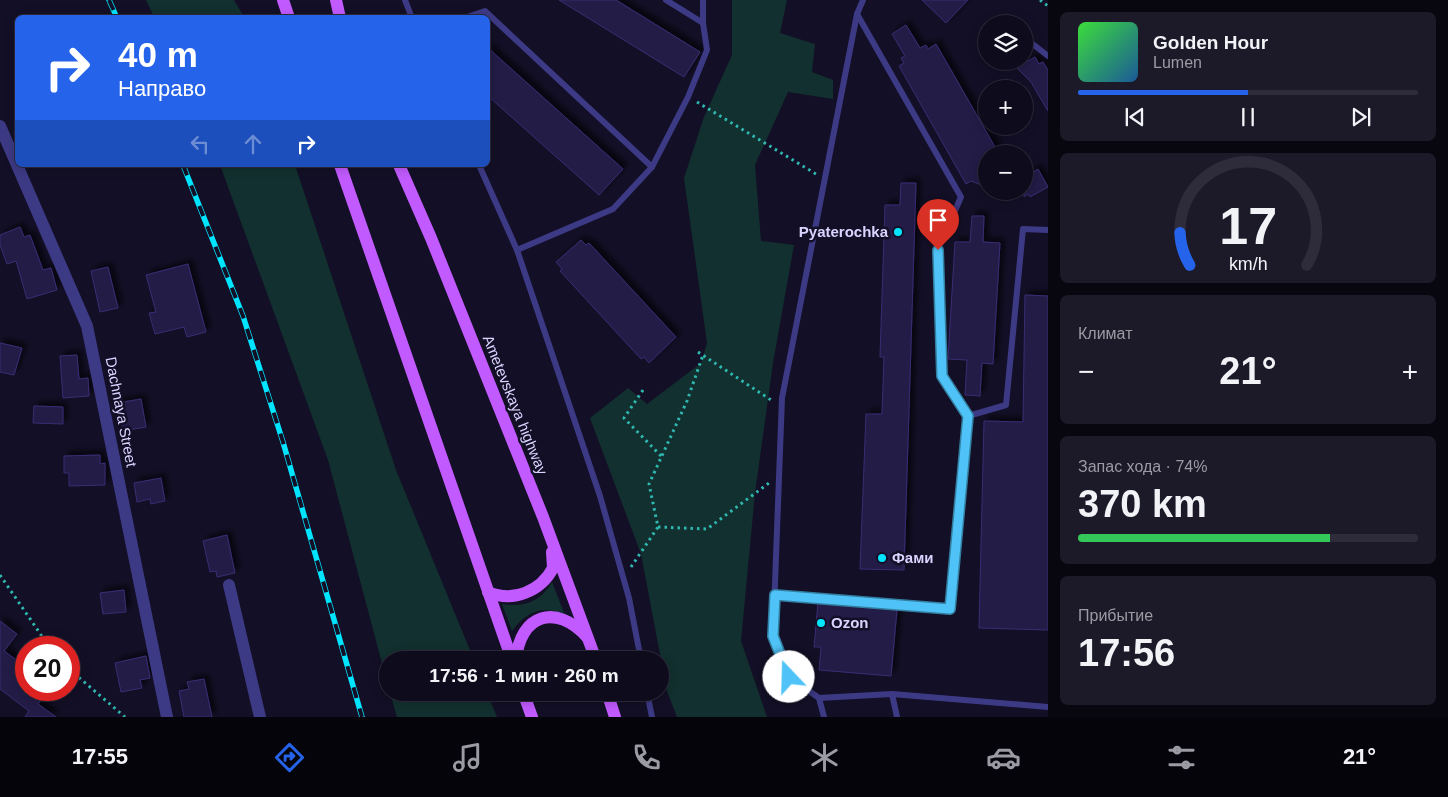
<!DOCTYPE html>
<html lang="ru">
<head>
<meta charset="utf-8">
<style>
	body { margin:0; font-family:Arial,sans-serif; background:#1c1929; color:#f1f3f6; height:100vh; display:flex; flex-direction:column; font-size:19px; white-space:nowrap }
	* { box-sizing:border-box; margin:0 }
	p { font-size:16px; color:#9b9ba3 }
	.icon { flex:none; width:28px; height:28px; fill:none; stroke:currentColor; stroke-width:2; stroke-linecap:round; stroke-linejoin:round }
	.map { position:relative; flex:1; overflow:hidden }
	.side { display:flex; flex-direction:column; gap:12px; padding:12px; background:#08060f; width:400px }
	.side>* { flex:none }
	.top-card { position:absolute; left:15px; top:15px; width:475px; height:152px; border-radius:8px; box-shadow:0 2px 12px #0003,0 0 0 1px #2e2b3b; background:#2563eb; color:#fff; overflow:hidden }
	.fabs { position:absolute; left:978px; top:15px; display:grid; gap:10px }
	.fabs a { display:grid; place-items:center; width:55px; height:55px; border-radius:50%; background:#0e0b1c; box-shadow:0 2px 12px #0003,0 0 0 1px #2e2b3b; font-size:25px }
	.speed { position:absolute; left:15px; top:636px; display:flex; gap:10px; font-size:25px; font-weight:700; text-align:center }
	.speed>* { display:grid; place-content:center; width:65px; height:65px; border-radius:50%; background:#0e0b1c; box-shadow:0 2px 12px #0003,0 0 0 1px #2e2b3b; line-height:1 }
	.speed .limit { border:8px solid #d22; background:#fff; color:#111 }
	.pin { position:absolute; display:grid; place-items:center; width:42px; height:42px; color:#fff; margin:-51px -21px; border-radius:50% 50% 50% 0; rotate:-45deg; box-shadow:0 0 5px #0007 }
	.pin .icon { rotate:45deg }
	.me { position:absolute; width:55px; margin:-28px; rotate:339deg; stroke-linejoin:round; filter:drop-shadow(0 0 4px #0008) }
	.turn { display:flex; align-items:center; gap:18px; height:105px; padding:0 20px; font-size:22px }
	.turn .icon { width:65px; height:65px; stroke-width:2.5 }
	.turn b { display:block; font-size:35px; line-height:42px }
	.lanes { display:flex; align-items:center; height:48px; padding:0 20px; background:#0003; justify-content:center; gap:25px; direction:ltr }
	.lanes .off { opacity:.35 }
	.big { font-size:38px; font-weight:600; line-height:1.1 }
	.side .tile { flex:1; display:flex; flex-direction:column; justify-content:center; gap:8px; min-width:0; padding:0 18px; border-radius:8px; background:#1c1929 }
	.side .dial { align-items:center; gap:0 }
	.dial svg { height:130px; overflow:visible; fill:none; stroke:#2e2b3b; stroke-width:7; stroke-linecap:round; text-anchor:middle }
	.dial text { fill:#f1f3f6; stroke:none }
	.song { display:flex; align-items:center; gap:15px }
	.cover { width:60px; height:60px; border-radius:8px; background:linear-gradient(135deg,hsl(120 70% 55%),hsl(210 70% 35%)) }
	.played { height:5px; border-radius:2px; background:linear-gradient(90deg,#2563eb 50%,#2e2b3b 50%) }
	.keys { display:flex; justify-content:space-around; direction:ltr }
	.heat { display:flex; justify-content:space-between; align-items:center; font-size:28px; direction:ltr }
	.charge { height:8px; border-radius:4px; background:linear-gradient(90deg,#34c759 74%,#2e2b3b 0) }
	.trip { position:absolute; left:379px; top:651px; width:290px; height:50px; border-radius:25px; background:#0e0b1c; box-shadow:0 2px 12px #0003,0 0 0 1px #2e2b3b; font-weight:600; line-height:50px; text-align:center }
	.tabs { display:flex; height:80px; justify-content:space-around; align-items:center; background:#06040b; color:#9b9ba3 }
	.tabs .icon { width:35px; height:35px }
	.tabs .active { color:#2563eb }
	.tabs b { font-size:22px; color:#f1f3f6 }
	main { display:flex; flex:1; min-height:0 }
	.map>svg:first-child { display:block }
	.green { fill:#12302f }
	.building { fill:#241b47; stroke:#3b2d73; filter:url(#shadow) }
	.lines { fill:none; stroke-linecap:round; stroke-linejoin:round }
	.path { stroke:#2fb8b0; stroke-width:3; stroke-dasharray:2.5 4; stroke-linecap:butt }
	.lane { stroke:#3d3a85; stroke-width:6 }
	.street { stroke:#3d3a85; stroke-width:12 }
	.primary { stroke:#c25bff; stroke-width:12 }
	.rail-casing { stroke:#00e5ff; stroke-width:5.5 }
	.rail { stroke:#130f26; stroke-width:4; stroke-dasharray:11; stroke-linecap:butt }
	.route-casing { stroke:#337fa1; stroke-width:12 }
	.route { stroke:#4fc3f7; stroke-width:9 }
	.poi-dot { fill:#00e5ff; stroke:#130f26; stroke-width:2 }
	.labels { text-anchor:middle; stroke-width:5; stroke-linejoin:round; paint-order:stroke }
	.poi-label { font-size:15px; font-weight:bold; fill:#d9d4ff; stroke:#130f26; text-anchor:start }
	.street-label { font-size:15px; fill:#d9d4ff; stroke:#130f26 }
</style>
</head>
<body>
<main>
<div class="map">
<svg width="1048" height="717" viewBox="0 0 1048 717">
	<defs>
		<filter id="shadow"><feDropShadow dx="4.5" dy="-4.5" stdDeviation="2.5" flood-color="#0009"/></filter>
	</defs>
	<rect width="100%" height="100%" fill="#130f26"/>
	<g class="green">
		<polygon points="146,0 234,0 244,17 154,17"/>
		<polygon points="732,0 787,0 780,33 815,44 812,72 833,80 833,99 788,92 755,165 761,241 794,245 773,363 755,493 741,641 767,717 677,717 667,691 641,554 590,418 628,388 647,404 701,363 707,343 684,178 704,117 732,55"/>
		<polygon points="220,165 295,165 396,470 474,660 388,660 387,682 328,460"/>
		<path d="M 552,582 L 565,615 C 542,605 527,611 512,631 L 502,604 C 524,608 541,601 552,582 Z"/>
		<polygon points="390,693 487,693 497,717 397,717"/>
	</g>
	<g class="building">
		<polygon points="559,0 616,0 700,52 684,77"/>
		<polygon points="922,0 968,0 946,23"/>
		<polygon points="906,25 920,48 926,45 928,49 936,44 999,154 986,154 986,187 971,181 966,184 899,66 904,63 901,58 905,56 892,34"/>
		<polygon points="488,48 623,169 599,195 488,96"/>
		<polygon points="1035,57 1039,64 1043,62 1048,70 1048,111 1031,82 1010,61 1028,61"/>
		<polygon points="1038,169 1048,187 1030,197 1028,194 1024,197 1024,178"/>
		<polygon points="901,183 916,183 904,570 860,569 866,414 882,414 884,357 880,357 885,205 900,205"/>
		<polygon points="972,216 984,216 983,242 1000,243 993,364 982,363 980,396 965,395 967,360 948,359 955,242 970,242"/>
		<polygon points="20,227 24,237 30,235 43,270 51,268 57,290 27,299 16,261 7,264 0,245 0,235"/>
		<polygon points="581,240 586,245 589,243 676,337 649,363 644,357 641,359 560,271 562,269 556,262"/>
		<polygon points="188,264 206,332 187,337 184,327 155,334 149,313 156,312 146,275"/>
		<polygon points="108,267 118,308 100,312 91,271"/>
		<polygon points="1025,295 1048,296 1048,630 979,628 984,421 1023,422"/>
		<polygon points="0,343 22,348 14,375 0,372"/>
		<polygon points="77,355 79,379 88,378 89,396 63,398 60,356"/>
		<polygon points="141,399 146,427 122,431 117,403"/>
		<polygon points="34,406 63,407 63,424 33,423"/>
		<polygon points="100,455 100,464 105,463 105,485 69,486 69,473 64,473 64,456"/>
		<polygon points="161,478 165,501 151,504 150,499 137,502 134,483"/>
		<polygon points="227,535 235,573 217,577 216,571 210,572 203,541"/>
		<polygon points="124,590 126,612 103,614 100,593"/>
		<polygon points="818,603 897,610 891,676 819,670 821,647 814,647"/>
		<polygon points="0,621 17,634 4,651 26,667 26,690 48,690 38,704 56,717 25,717 29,711 0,689"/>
		<polygon points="146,656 150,678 140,680 142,688 121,692 115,663"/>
		<polygon points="204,679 212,717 184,717 179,691 189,689 187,682"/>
	</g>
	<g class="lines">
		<g class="path">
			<polyline points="1040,0 1048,6"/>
			<polyline points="697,102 816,174"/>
			<polyline points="698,352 771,400"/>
			<polyline points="643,390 624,418 662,457"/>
			<polyline points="658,527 707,529 769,483"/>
			<polyline points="631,567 658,527 649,484 687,401 703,355"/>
			<polyline points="0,575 50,648"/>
			<polyline points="69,669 125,717"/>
		</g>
		<g class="lane">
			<polyline points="405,0 412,18"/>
			<polyline points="863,0 857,14 782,398 773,636 789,677 819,698 892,694 897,717"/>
			<polyline points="857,14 961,197 938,249 942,376 968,416"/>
			<polyline points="464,18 485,11 652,167 613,209 517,250"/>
			<polyline points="703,23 703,0"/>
			<polyline points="1025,38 1048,56"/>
			<polyline points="479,165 517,250 600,496 629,598 641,660"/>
			<polyline points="652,167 688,97 707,50 703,23 666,0"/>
			<polyline points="775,595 951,609 968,416 1006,405 1023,229 1048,230"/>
			<polyline points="647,692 652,717"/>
			<polyline points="892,694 1048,707"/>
			<polyline points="819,698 824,717"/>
		</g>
		<g class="street">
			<polyline points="0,126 87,326 167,717"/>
			<polyline points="229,585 260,717"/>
		</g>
		<g class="primary">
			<polyline points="283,0 289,18"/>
			<polyline points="336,0 340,18"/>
			<polyline points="340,165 512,660"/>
			<polyline points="399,165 431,238 543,517 596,660"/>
			<path d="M 488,592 C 513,603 541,591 553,568 L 552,552"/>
			<path d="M 516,660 C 520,614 556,603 587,637"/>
			<polyline points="523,692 532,717"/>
			<polyline points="607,692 615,717"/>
		</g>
		<g class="rail-casing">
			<g id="rail">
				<polyline points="109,0 117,18"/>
				<polyline points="183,165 243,316 283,442 362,717"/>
			</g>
		</g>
		<use href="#rail" class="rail"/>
	</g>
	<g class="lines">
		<g class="route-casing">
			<polyline id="route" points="789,677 773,636 775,595 950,609 968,416 942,376 938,250"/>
		</g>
		<use href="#route" class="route"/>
	</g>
	<g class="poi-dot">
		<circle cx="898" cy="232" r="5"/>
		<circle cx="882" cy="558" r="5"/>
		<circle cx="821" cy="623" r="5"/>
	</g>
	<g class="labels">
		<g class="poi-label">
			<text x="888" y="237" text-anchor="end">Pyaterochka</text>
			<text x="892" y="563">Фами</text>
			<text x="831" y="628">Ozon</text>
		</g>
		<g class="street-label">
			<text transform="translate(515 405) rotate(68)" y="5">Ametevskaya highway</text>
			<text transform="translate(121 412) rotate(79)" y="5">Dachnaya Street</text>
		</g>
	</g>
</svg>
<div class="fabs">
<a><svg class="icon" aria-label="layers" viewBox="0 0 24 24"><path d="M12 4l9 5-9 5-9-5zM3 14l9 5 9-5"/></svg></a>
<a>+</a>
<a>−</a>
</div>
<div class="speed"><div class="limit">20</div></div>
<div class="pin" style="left:938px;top:250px;background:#d93025"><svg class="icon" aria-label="arrive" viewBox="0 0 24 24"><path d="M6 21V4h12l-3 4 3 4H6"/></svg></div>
<svg class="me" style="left:789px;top:677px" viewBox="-20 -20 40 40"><circle r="19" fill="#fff"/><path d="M0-13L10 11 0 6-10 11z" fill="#4fc3f7"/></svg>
<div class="trip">17:56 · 1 мин · 260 m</div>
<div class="top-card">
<div class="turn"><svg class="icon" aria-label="right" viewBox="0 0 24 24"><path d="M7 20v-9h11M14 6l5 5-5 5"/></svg><div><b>40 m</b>Направо</div></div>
<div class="lanes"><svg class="icon off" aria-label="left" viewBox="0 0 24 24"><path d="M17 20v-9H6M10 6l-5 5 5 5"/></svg><svg class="icon off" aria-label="ahead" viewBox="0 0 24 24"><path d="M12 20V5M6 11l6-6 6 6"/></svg><svg class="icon" aria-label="right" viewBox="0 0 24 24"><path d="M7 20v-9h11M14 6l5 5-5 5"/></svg></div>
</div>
</div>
<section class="side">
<div class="tile">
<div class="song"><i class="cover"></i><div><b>Golden Hour</b><p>Lumen</p></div></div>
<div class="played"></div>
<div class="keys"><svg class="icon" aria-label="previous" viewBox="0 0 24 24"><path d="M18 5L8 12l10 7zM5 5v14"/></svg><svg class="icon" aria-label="pause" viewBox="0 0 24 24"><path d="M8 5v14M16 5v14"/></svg><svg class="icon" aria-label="next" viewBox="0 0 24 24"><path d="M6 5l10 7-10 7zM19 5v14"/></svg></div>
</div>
<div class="tile dial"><svg viewBox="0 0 100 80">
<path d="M14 69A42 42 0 1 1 86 69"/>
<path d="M14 69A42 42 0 0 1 8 49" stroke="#2563eb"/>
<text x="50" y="56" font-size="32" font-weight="700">17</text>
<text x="50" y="72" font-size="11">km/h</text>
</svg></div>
<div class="tile"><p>Климат</p>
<div class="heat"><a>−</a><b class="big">21°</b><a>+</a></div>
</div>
<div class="tile"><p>Запас хода · 74%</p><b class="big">370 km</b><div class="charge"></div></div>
<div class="tile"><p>Прибытие</p><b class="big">17:56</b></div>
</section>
</main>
<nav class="tabs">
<b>17:55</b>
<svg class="icon active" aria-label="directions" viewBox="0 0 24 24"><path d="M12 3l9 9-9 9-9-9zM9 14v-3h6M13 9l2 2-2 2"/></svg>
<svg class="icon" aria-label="music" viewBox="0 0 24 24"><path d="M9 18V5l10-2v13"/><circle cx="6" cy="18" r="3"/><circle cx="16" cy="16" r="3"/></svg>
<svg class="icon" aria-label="phone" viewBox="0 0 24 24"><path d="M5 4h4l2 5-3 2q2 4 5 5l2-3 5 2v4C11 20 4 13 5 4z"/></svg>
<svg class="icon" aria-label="climate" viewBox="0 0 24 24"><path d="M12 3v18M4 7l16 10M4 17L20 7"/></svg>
<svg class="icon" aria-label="car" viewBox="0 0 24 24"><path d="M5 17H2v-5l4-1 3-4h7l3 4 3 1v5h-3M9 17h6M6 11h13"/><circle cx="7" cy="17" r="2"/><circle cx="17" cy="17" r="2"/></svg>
<svg class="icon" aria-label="filters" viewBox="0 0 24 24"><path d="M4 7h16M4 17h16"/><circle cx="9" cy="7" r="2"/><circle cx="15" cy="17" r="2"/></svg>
<b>21°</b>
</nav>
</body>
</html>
